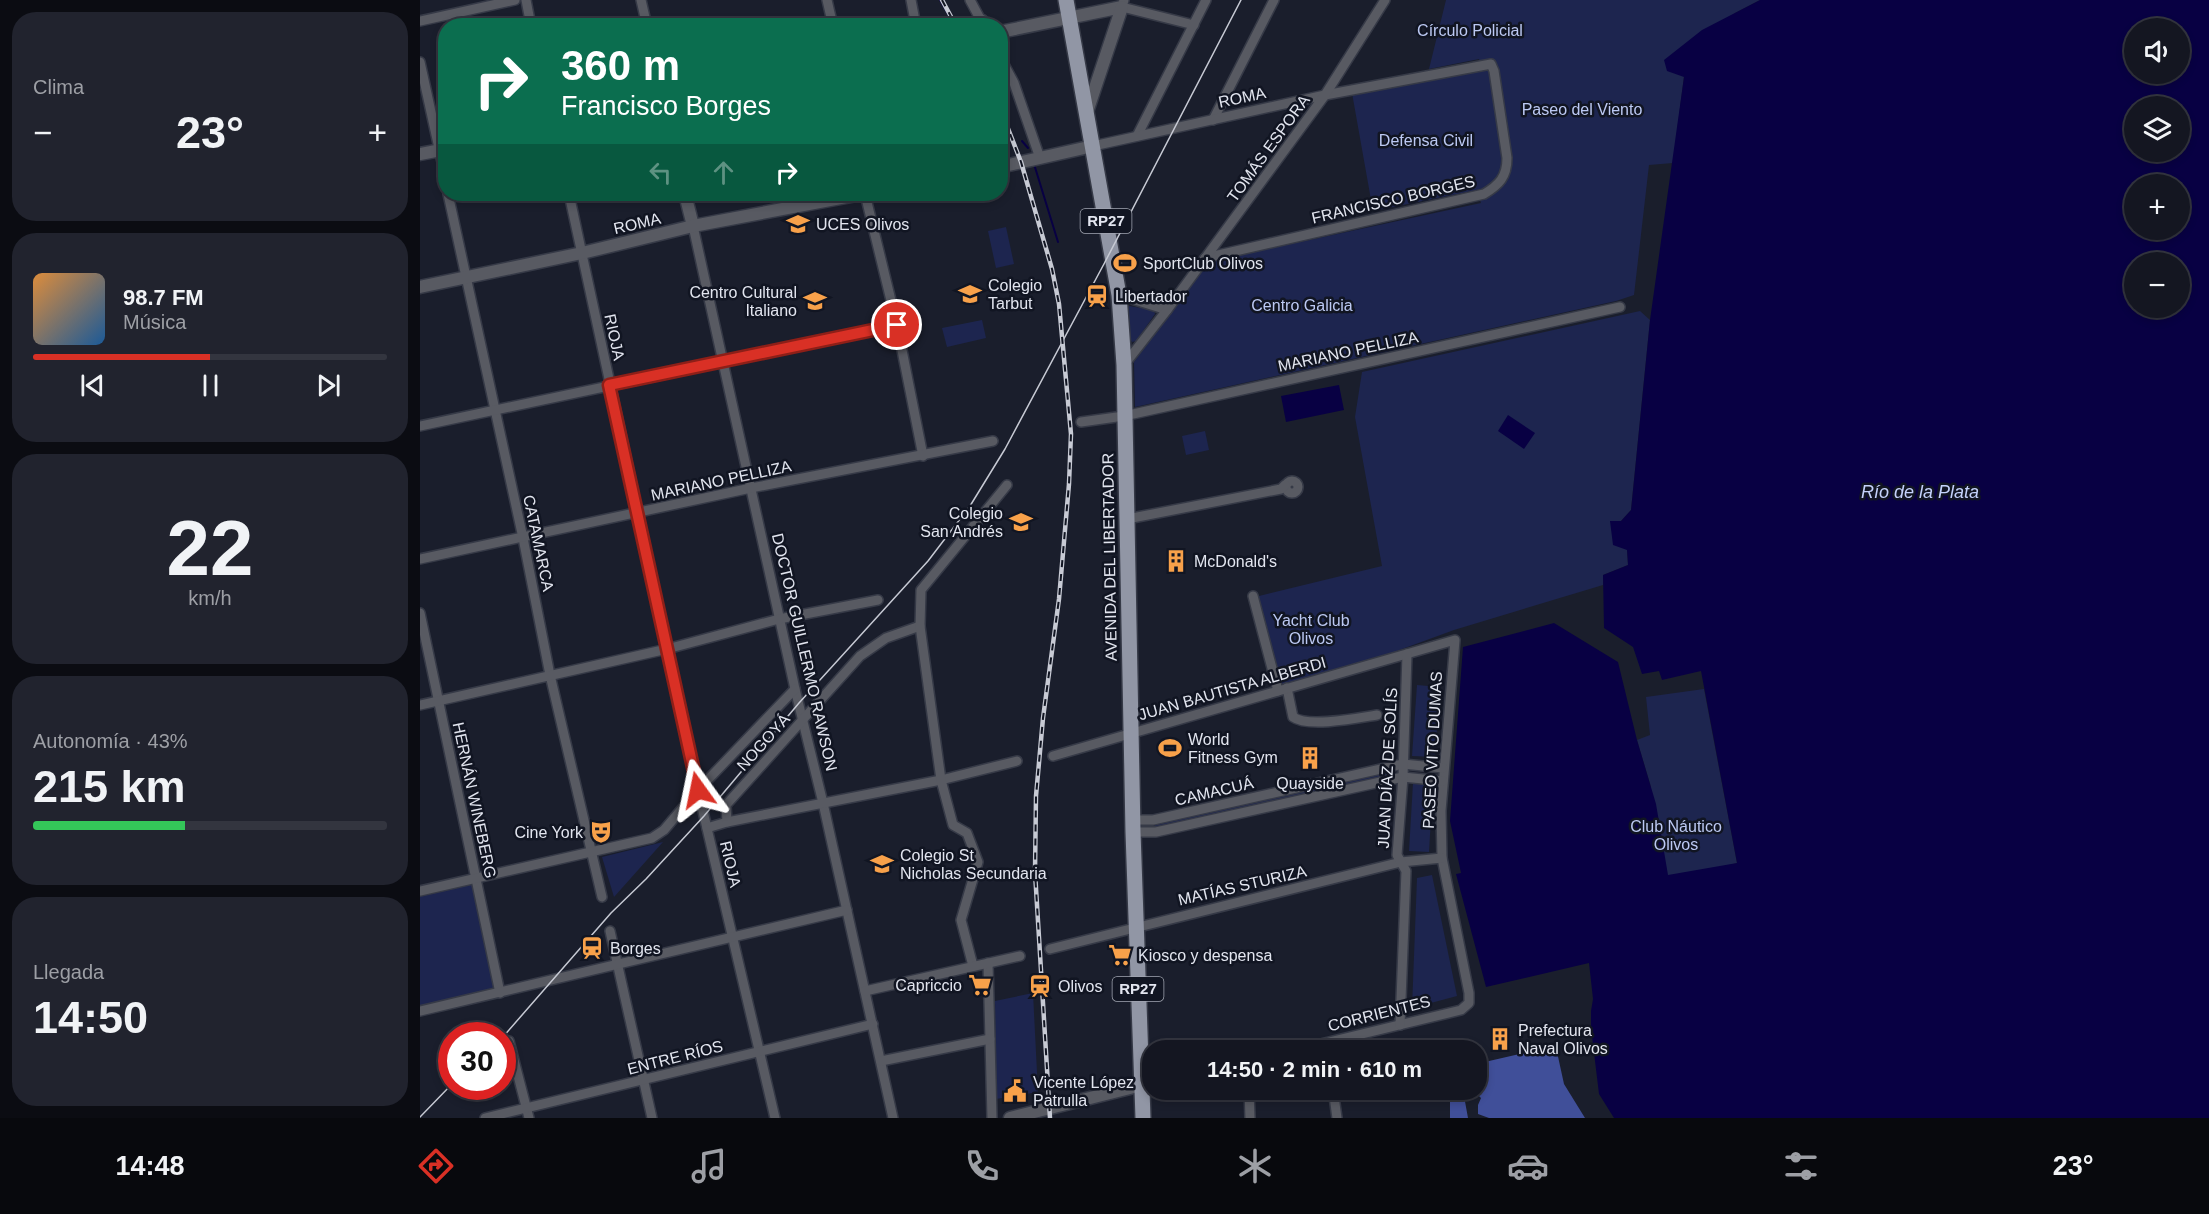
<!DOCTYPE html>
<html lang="es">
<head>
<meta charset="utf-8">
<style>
	body { margin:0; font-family:Helvetica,sans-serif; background:#21232e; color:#f1f3f6; height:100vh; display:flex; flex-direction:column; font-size:22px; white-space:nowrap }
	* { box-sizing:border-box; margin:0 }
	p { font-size:20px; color:#9d9fa5 }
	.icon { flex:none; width:33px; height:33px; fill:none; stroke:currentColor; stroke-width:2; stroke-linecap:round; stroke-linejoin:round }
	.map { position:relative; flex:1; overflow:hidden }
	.drawer { display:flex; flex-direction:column; gap:12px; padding:12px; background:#0b0c12; width:420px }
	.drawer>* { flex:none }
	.top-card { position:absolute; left:18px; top:18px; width:570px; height:183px; border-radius:24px; box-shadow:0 3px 9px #0003,0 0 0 2px #33353f; background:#0b6e4f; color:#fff; overflow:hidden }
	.tools { position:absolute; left:1704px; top:18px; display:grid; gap:12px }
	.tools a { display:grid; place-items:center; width:66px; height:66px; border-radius:50%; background:#141621; box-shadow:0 3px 9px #0003,0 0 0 2px #33353f; font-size:30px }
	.speed { position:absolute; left:18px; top:1022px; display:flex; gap:12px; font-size:30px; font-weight:700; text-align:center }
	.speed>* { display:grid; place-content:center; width:78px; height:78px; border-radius:50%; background:#141621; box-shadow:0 3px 9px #0003,0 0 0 2px #33353f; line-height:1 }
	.speed .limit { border:9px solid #d22; background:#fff; color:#111 }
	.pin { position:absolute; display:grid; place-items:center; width:51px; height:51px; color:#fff; margin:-26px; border:3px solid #fff; border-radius:50%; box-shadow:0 2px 6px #0007 }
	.me { position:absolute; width:66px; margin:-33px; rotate:348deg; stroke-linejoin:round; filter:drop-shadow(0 0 4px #0008) }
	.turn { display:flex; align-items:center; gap:21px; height:126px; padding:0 24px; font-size:27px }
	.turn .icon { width:78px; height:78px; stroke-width:2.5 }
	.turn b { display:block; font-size:42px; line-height:51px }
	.lanes { display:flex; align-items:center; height:57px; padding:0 24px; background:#0003; justify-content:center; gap:30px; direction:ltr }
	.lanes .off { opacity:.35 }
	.big { font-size:45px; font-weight:800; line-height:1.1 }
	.drawer .card { flex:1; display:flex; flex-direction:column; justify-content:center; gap:9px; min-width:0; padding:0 21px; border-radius:24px; background:#21232e }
	.drawer .dial { align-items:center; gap:0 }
	.dial b { font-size:78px; line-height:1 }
	.song { display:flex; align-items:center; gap:18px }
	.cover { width:72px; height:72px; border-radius:9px; background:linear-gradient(135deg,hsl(30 70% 55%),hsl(210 70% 35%)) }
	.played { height:6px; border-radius:3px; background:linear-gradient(90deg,#d93025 50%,#33353f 50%) }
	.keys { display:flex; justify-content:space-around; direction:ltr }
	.heat { display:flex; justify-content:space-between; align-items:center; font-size:33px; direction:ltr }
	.charge { height:9px; border-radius:4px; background:linear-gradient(90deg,#34c759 43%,#33353f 0) }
	.trip { position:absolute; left:722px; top:1040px; width:345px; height:60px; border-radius:24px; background:#141621; box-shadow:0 3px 9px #0003,0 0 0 2px #33353f; font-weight:800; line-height:60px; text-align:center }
	.dock { display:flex; height:96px; justify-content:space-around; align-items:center; background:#08090d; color:#9d9fa5 }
	.dock .icon { width:42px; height:42px }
	.dock .on { color:#d93025 }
	.dock b { font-size:27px; color:#f1f3f6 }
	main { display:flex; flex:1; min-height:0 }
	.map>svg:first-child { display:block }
	.green { fill:#1d254f }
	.forest { fill:#404f99 }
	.water { fill:#080043; fill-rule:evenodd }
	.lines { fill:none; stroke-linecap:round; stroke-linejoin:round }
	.stream { stroke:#080043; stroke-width:2 }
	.minor-casing { stroke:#363a47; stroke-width:12 }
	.tertiary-casing { stroke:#363a47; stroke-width:15 }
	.primary-casing { stroke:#363a47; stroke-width:18 }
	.minor { stroke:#585a62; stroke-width:9 }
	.tertiary { stroke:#585a62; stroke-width:12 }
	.primary { stroke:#9196a5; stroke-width:15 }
	.tram { stroke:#c7cad4; stroke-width:1.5 }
	.rail-casing { stroke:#c7cad4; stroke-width:4.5 }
	.rail { stroke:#111522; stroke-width:2; stroke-dasharray:7; stroke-linecap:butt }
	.route-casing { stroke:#8d1f18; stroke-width:15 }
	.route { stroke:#d93025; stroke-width:10 }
	.labels { text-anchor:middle; stroke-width:5; stroke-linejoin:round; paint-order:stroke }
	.shield { fill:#111522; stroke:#a3a7b2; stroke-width:1.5 }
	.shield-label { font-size:15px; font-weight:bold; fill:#e2e5ef }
	.park-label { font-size:16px; fill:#bcc9f3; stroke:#111522 }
	.street-label { font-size:16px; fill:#e2e5ef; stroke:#111522 }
	.poi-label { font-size:16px; fill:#e2e5ef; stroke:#111522; text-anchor:start }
	.water-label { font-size:18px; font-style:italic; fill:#c4d1fb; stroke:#111522 }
</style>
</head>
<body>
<main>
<section class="drawer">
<div class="card"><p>Clima</p>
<div class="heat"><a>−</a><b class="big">23°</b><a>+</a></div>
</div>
<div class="card">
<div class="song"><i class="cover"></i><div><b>98.7 FM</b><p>Música</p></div></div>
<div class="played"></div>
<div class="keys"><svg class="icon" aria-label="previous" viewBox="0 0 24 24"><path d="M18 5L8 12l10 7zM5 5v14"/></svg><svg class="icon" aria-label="pause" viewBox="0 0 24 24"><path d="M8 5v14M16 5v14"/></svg><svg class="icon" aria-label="next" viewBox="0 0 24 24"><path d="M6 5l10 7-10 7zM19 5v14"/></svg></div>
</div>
<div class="card dial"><b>22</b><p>km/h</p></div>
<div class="card"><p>Autonomía · 43%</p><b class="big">215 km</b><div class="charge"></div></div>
<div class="card"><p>Llegada</p><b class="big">14:50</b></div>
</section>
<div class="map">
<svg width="1789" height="1118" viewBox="0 0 1789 1118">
	<rect width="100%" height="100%" fill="#1a1e2c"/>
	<g class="green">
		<polygon points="1026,0 1340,0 1315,13 1264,76 1253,163 1229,165 1214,295 1196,301 715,407 714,362 788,262 1061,203 1057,190 953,211 932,93 1060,65 1059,59 1009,69"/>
		<polygon points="586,227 594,264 576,268 568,231"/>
		<polygon points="709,306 734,310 735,314 716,341 712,342 708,336 706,307"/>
		<polygon points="1220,311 1230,320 1211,510 1201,521 1190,521 1207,550 1208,565 1183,575 1183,585 1034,630 974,652 854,687 831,598 962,566 935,417 942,372"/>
		<polygon points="562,320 566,338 527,347 522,328"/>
		<polygon points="785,431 789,450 766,455 762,436"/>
		<polygon points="997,685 1020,687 1015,757 992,756"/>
		<polygon points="1284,689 1317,863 1148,910 1231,787 1217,740 1230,735 1226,697"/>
		<polygon points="973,769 973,775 736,829 734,822"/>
		<polygon points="993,783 1013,784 1009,852 989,851"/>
		<polygon points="243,842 194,897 182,857"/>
		<polygon points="1012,875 1037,996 992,1008 997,878"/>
		<polygon points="55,877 80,993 0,1011 0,891"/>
		<polygon points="613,993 618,1092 576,1099 575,1001"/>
	</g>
	<polygon class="forest" points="1126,1048 1137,1052 1144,1084 1165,1118 1069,1118 1058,1114 1058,1105 1061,1098 1055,1092 1047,1092 1044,1096 1048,1118 1030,1118 1030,1089 1056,1089 1056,1064"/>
	<g class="water">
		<path d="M 1340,0 L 1789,0 L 1789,1118 L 1194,1118 L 1179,1094 L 1171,1028 L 1171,1011 L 1173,999 L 1169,963 L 1066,987 L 1036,874 L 1041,873 L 1030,821 L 1043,647 L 1134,623 L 1198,662 L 1217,740 L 1236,804 L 1248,875 L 1317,863 L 1281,671 L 1242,680 L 1239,671 L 1222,674 L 1213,647 L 1184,628 L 1183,575 L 1208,565 L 1207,550 L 1193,545 L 1190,521 L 1201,521 L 1211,510 L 1230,320 L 1264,77 L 1247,71 L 1244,60 L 1282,30 ZM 1760,28 L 1760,74 L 1714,74 L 1714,28 ZM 1760,106 L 1760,152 L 1714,152 L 1714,106 ZM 1760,184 L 1760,230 L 1714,230 L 1714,184 ZM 1760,262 L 1760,308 L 1714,308 L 1714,262 Z"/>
		<polygon points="919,385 924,410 866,422 861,396"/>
		<polygon points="1088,415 1115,433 1104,449 1078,431"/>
	</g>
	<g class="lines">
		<g class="stream">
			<polyline points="520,0 535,26"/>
			<polyline points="602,141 608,148"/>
			<polyline points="614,164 638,242"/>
		</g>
		<g class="minor-casing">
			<g id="minor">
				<polyline points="106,0 111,26"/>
				<polyline points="221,0 227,26"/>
				<polyline points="407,0 413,26"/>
				<polyline points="491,0 496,26"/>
				<polyline points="550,0 564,26"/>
				<polyline points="704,0 702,7 774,25"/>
				<polyline points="0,21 95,0"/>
				<polyline points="580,57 594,83 620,158"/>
				<polyline points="0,62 26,180"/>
				<polyline points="793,120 854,0"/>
				<polyline points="717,136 786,0"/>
				<path d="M 673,146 L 905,95 L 1071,64 L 1074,71 L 1087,158 C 1087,177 1079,185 1064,194 L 785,258"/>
				<polyline points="28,194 103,538 130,675 182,897"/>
				<polyline points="149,194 278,790 355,1118"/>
				<polyline points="445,194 477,325 503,456"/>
				<polyline points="273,226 375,689 403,803 473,1118"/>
				<polyline points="699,295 747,310"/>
				<polyline points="704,365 747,310 905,95 965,0"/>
				<polyline points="661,422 704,416 1200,307"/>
				<polyline points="0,426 477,325"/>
				<circle cx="872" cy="487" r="6"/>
				<polyline points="707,519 861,489 865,485"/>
				<polyline points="0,559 331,488 573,441"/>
				<polyline points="833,596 858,691"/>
				<polyline points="0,613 80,993"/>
				<path d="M 867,688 L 873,717 C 888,728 938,718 957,715"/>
				<polyline points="0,705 247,649 359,619 458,600"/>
				<polyline points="633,756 1035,640 1021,811 1022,858 1049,993 1049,1003 1041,1010 876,1050"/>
				<polyline points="712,820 733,820 983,764 1023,768"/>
				<polyline points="307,822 306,805 440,656 466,638 500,626"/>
				<polyline points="287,828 307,822 521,780 597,761"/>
				<polyline points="713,832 736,832 983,777 1023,781"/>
				<polyline points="0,891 232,838 244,830 278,790 375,689"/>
				<polyline points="190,931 232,1118"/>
				<polyline points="630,949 981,862 1022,858"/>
				<polyline points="568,963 572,1118"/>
				<polyline points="553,966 541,920 558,862 547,833 533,825 521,780 500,626 501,590 587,485"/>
				<polyline points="445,991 600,956"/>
				<polyline points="0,1011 427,910"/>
				<polyline points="980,1025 986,871 977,855 983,777 987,654"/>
				<polyline points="89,1041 109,1118"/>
				<polyline points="461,1061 570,1039"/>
				<polyline points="829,1089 830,1118"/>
				<polyline points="913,1089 917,1118"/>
				<polyline points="65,1118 453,1024"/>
			</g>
		</g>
		<g class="tertiary-casing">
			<g id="tertiary">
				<polyline points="562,21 563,26"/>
				<polyline points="580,32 702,7"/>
				<polyline points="667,112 702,7"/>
				<polyline points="0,154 26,149"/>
				<polyline points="580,167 673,146"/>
				<polyline points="265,194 273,226"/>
				<polyline points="0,287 162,253 273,226 442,194"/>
				<polyline points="590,1118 722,1085"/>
			</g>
		</g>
		<g class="primary-casing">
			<polyline id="primary" points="646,0 699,295 704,365 713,832 723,1118"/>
		</g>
		<use href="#minor" class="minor"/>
		<use href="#tertiary" class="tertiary"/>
		<use href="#primary" class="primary"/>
		<g class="tram">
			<polyline points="82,1038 191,913 226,879 284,816 379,703 508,561 550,506 585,449 685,262 821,0"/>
			<polyline points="0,1117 32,1084"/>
		</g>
		<g class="rail-casing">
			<g id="rail">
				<polyline points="522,0 536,26"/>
				<polyline points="580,108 601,162 632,269 639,304 651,434 649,484 639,599 623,718 616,796 615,872 630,1118"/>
			</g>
		</g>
		<use href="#rail" class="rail"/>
	</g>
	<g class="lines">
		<g class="route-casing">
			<polyline id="route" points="278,790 189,385 477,325"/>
		</g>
		<use href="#route" class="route"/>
	</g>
	<defs>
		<g id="university-bare" transform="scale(1.8)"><path d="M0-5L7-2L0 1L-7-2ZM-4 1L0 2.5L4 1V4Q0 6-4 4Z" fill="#f8a14a" stroke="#111522" stroke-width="2.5" paint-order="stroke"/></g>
		<g id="stadium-bare" transform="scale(1.8)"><path d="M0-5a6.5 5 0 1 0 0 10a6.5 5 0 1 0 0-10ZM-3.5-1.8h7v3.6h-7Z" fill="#f8a14a" stroke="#111522" stroke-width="2.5" paint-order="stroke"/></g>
		<g id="school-bare" transform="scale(1.8)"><path d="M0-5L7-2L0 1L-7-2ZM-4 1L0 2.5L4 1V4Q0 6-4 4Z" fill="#f8a14a" stroke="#111522" stroke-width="2.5" paint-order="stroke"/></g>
		<g id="station-bare" transform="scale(1.8)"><path d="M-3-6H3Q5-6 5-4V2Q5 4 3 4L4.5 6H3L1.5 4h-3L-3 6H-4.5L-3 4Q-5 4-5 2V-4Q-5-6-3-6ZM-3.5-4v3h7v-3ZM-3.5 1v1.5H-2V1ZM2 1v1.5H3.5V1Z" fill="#f8a14a" stroke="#111522" stroke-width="2.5" paint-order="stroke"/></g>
		<g id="building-bare" transform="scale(1.8)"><path d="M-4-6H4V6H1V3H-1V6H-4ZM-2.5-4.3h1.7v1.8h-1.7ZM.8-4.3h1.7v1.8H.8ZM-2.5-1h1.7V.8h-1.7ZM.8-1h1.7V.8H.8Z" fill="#f8a14a" stroke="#111522" stroke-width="2.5" paint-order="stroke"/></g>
		<g id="theatre-bare" transform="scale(1.8)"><path d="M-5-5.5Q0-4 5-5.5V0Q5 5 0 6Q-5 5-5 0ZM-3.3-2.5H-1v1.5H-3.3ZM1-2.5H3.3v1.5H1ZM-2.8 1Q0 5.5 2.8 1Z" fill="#f8a14a" stroke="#111522" stroke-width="2.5" paint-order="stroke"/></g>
		<g id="supermarket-bare" transform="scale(1.8)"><path d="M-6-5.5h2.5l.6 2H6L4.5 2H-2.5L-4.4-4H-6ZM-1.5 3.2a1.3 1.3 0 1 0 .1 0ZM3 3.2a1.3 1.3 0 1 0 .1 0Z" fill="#f8a14a" stroke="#111522" stroke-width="2.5" paint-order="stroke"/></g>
		<g id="civic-bare" transform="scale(1.8)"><path d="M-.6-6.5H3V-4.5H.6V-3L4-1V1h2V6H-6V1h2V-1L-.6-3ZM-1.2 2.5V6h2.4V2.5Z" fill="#f8a14a" stroke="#111522" stroke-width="2.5" paint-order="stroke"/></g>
	</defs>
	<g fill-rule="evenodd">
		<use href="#university-bare" x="378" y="224"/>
		<use href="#stadium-bare" x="705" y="263"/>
		<use href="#school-bare" x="550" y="294"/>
		<use href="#station-bare" x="677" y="296"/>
		<use href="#school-bare" x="395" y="301"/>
		<use href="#school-bare" x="601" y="522"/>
		<use href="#building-bare" x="756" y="561"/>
		<use href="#stadium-bare" x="750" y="748"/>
		<use href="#building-bare" x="890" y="758"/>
		<use href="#theatre-bare" x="181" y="832"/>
		<use href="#school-bare" x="462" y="864"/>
		<use href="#station-bare" x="172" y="948"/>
		<use href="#supermarket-bare" x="700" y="955"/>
		<use href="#supermarket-bare" x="560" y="985"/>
		<use href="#station-bare" x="620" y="986"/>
		<use href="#building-bare" x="1080" y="1039"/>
		<use href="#civic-bare" x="595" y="1091"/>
	</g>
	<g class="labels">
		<g class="shield">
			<rect x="660.5" y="209" width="51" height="24" rx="4.5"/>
			<rect x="692.5" y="977" width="51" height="24" rx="4.5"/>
		</g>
		<g class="shield-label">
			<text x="686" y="226">RP27</text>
			<text x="718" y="994">RP27</text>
		</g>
		<g class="park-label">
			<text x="1050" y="36">Círculo Policial</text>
			<text x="1162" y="115">Paseo del Viento</text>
			<text x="1006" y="146">Defensa Civil</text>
			<text x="882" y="311">Centro Galicia</text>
			<text x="891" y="626">Yacht Club<tspan x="891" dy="18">Olivos</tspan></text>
			<text x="1256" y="832">Club Náutico<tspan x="1256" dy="18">Olivos</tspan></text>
		</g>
		<g class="street-label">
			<text transform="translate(822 97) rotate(-12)" y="6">ROMA</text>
			<text transform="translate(848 148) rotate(-54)" y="6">TOMÁS ESPORA</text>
			<text transform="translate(973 199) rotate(-13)" y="6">FRANCISCO BORGES</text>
			<text transform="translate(217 223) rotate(-13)" y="6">ROMA</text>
			<text transform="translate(195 337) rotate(78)" y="6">RIOJA</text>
			<text transform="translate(928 351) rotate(-12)" y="6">MARIANO PELLIZA</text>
			<text transform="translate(301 480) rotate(-12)" y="6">MARIANO PELLIZA</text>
			<text transform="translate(119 543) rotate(78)" y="6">CATAMARCA</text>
			<text transform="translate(689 557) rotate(-91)" y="6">AVENIDA DEL LIBERTADOR</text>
			<text transform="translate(385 652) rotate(77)" y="6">DOCTOR GUILLERMO RAWSON</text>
			<text transform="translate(812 688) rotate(-16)" y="6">JUAN BAUTISTA ALBERDI</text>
			<text transform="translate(343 742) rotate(-48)" y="6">NOGOYÁ</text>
			<text transform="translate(1012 750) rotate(-87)" y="6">PASEO VITO DUMAS</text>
			<text transform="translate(967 768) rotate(-87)" y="6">JUAN DÍAZ DE SOLÍS</text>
			<text transform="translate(794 791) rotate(-13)" y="6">CAMACUÁ</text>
			<text transform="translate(55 800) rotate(78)" y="6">HERNÁN WINEBERG</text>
			<text transform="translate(311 864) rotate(77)" y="6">RIOJA</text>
			<text transform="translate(822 885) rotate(-13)" y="6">MATÍAS STURIZA</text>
			<text transform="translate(959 1013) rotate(-14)" y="6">CORRIENTES</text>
			<text transform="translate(255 1057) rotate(-14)" y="6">ENTRE RÍOS</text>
		</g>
		<g class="poi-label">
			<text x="396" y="230">UCES Olivos</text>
			<text x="723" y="269">SportClub Olivos</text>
			<text x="568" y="291">Colegio<tspan x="568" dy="18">Tarbut</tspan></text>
			<text x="377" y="298" text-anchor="end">Centro Cultural<tspan x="377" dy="18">Italiano</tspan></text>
			<text x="695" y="302">Libertador</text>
			<text x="583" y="519" text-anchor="end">Colegio<tspan x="583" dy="18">San Andrés</tspan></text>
			<text x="774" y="567">McDonald's</text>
			<text x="768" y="745">World<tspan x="768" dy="18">Fitness Gym</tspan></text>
			<text x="890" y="789" text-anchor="middle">Quayside</text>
			<text x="163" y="838" text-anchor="end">Cine York</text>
			<text x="480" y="861">Colegio St<tspan x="480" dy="18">Nicholas Secundaria</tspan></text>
			<text x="190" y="954">Borges</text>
			<text x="718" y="961">Kiosco y despensa</text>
			<text x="542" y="991" text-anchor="end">Capriccio</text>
			<text x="638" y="992">Olivos</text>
			<text x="1098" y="1036">Prefectura<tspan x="1098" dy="18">Naval Olivos</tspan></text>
			<text x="613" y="1088">Vicente López<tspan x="613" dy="18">Patrulla</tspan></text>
		</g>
		<g class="water-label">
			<text x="1500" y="498">Río de la Plata</text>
		</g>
	</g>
</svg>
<div class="tools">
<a><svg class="icon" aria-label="sound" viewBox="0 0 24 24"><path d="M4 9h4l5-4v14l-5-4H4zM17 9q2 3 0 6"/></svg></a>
<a><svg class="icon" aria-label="layers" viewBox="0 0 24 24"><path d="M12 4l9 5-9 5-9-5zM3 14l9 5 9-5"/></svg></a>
<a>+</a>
<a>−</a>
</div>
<div class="speed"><div class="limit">30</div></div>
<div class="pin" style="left:477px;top:325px;background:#d93025"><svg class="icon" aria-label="arrive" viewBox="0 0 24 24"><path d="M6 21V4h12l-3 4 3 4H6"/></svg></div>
<svg class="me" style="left:278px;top:790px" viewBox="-20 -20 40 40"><path d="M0-17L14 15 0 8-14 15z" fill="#d93025" stroke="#fff" stroke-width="4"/></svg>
<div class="trip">14:50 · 2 min · 610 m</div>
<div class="top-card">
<div class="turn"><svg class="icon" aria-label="right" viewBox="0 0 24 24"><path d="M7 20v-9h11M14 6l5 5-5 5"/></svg><div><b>360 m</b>Francisco Borges</div></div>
<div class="lanes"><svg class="icon off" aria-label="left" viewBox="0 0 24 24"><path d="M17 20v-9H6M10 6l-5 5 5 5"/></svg><svg class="icon off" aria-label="ahead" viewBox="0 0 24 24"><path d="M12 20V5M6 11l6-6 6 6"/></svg><svg class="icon" aria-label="right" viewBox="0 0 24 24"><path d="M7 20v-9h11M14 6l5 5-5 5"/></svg></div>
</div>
</div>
</main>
<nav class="dock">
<b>14:48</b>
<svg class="icon on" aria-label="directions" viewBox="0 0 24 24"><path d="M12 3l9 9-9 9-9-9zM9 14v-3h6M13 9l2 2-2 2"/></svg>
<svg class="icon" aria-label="music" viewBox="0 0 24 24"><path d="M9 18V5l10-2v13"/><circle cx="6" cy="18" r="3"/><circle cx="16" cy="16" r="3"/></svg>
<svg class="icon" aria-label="phone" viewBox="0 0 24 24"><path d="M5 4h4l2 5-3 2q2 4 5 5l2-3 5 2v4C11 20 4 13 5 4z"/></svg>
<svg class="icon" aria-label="climate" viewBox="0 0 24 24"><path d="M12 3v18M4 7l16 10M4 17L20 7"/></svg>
<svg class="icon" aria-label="car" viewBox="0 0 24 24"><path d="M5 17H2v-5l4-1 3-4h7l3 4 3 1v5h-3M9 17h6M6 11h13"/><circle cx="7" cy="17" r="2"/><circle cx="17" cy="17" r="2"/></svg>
<svg class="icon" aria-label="filters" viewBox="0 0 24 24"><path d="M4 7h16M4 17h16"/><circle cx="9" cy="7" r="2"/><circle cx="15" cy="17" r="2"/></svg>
<b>23°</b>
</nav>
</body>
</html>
